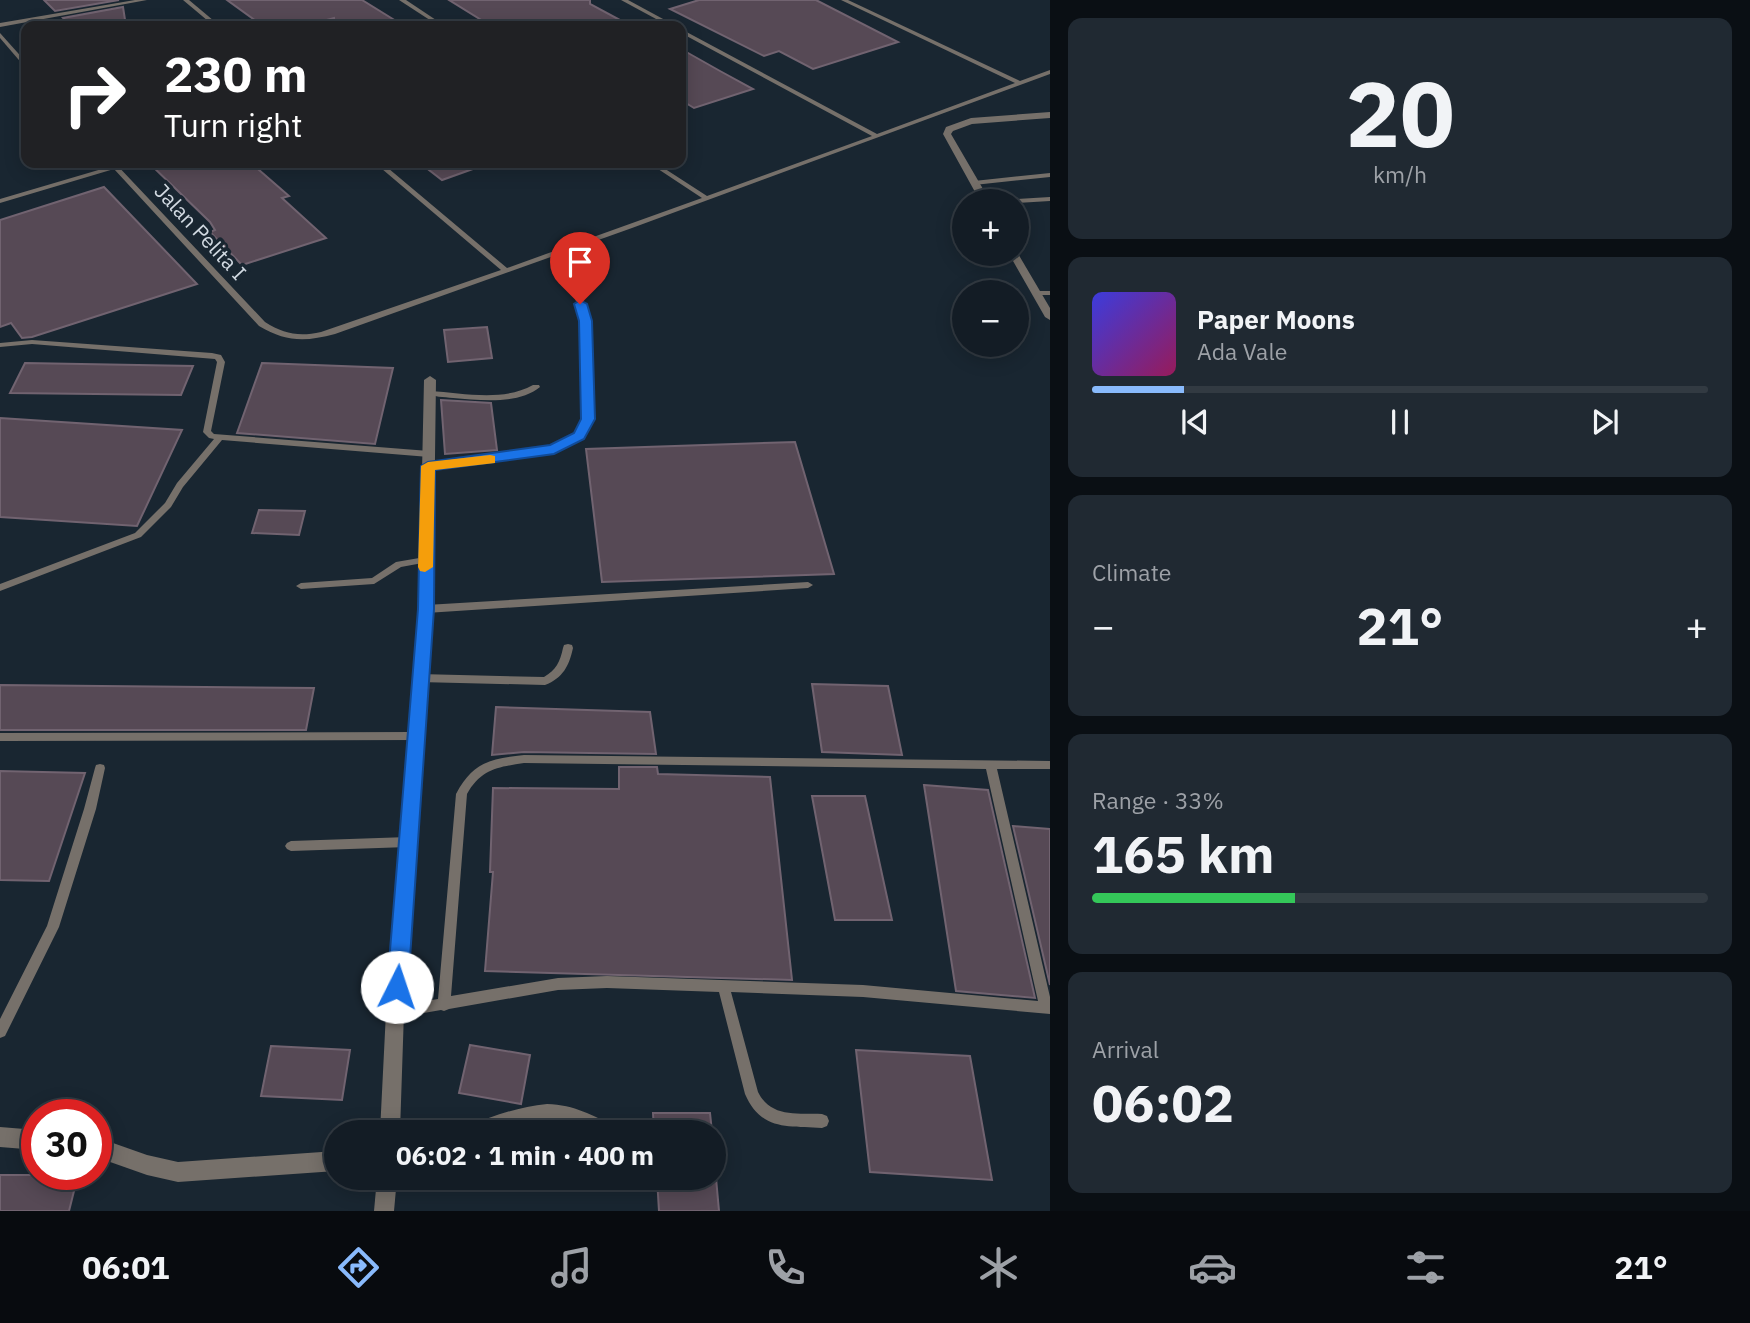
<!DOCTYPE html>
<html lang="en">
<head>
<meta charset="utf-8">
<style>
	body { margin:0; font-family:"IBM Plex Sans",sans-serif; background:#202932; color:#f1f3f6; height:100vh; display:flex; flex-direction:column; font-size:26px; white-space:nowrap }
	* { box-sizing:border-box; margin:0 }
	p { font-size:23px; color:#9da1a7 }
	.icon { flex:none; width:38px; height:38px; fill:none; stroke:currentColor; stroke-width:2; stroke-linecap:round; stroke-linejoin:round }
	.map { position:relative; flex:1; overflow:hidden }
	.details { display:flex; flex-direction:column; gap:18px; padding:18px; background:#0a0f14; width:700px }
	.details>* { flex:none }
	.hud { position:absolute; left:21px; top:21px; width:665px; height:147px; border-radius:14px; box-shadow:0 4px 18px #0003,0 0 0 2px #323a42; background:#202124; color:#fff; overflow:hidden }
	.controls { position:absolute; left:952px; top:189px; display:grid; gap:14px }
	.controls a { display:grid; place-items:center; width:77px; height:77px; border-radius:50%; background:#131c25; box-shadow:0 4px 18px #0003,0 0 0 2px #323a42; font-size:35px }
	.speed { position:absolute; left:21px; top:1099px; display:flex; gap:14px; font-size:35px; font-weight:700; text-align:center }
	.speed>* { display:grid; place-content:center; width:91px; height:91px; border-radius:50%; background:#131c25; box-shadow:0 4px 18px #0003,0 0 0 2px #323a42; line-height:1 }
	.speed .limit { border:10px solid #d22; background:#fff; color:#111 }
	.pin { position:absolute; display:grid; place-items:center; width:60px; height:60px; color:#fff; margin:-72px -30px; border-radius:50% 50% 50% 0; rotate:-45deg; box-shadow:0 0 7px #0007 }
	.pin .icon { rotate:45deg }
	.me { position:absolute; width:77px; margin:-38px; rotate:4deg; stroke-linejoin:round; filter:drop-shadow(0 0 5px #0008) }
	.turn { display:flex; align-items:center; gap:24px; height:147px; padding:0 28px; font-size:32px }
	.turn .icon { width:91px; height:91px; stroke-width:2.5 }
	.turn b { display:block; font-size:49px; line-height:60px }
	.big { font-size:52px; font-weight:800; line-height:1.1 }
	.details .card { flex:1; display:flex; flex-direction:column; justify-content:center; gap:10px; min-width:0; padding:0 24px; border-radius:14px; background:#202932 }
	.details .dial { align-items:center; gap:0 }
	.dial b { font-size:91px; line-height:1 }
	.song { display:flex; align-items:center; gap:21px }
	.cover { width:84px; height:84px; border-radius:10px; background:linear-gradient(135deg,hsl(240 70% 55%),hsl(330 70% 35%)) }
	.played { height:7px; border-radius:4px; background:linear-gradient(90deg,#89bafc 15%,#323a42 15%) }
	.keys { display:flex; justify-content:space-around; direction:ltr }
	.heat { display:flex; justify-content:space-between; align-items:center; font-size:38px; direction:ltr }
	.charge { height:10px; border-radius:5px; background:linear-gradient(90deg,#34c759 33%,#323a42 0) }
	.trip { position:absolute; left:324px; top:1120px; width:402px; height:70px; border-radius:35px; background:#131c25; box-shadow:0 4px 18px #0003,0 0 0 2px #323a42; font-weight:800; line-height:70px; text-align:center }
	.menu { display:flex; height:112px; justify-content:space-around; align-items:center; background:#080b0f; color:#9da1a7 }
	.menu .icon { width:49px; height:49px }
	.menu .selected { color:#89bafc }
	.menu b { font-size:32px; color:#f1f3f6 }
	main { display:flex; flex:1; min-height:0 }
	.map>svg:first-child { display:block }
	.building { fill:#564955; stroke:#716370; stroke-width:2 }
	.lines { fill:none; stroke-linecap:round; stroke-linejoin:round }
	.service { fill:#76706a; fill-rule:evenodd }
	.minor { fill:#76706a; fill-rule:evenodd }
	.route { fill:#1a73e8; stroke:#114b97; stroke-width:2 }
	.slow { fill:#f59e0b }
	.labels { text-anchor:middle; stroke-width:7; stroke-linejoin:round; paint-order:stroke }
	.far-street-label { font-size:21px; fill:#d1d9e1; stroke:#192631 }
</style>
</head>
<body>
<main>
<div class="map">
<svg width="1050" height="1211" viewBox="0 0 1050 1211">
	<rect width="100%" height="100%" fill="#192631"/>
	<g class="building">
		<polygon points="44,0 119,0 55,11"/>
		<polygon points="227,0 362,0 404,26 335,26 334,18 304,26 263,26"/>
		<polygon points="449,0 590,0 590,4 631,26 491,26"/>
		<polygon points="699,0 816,0 898,42 813,69 779,51 764,56 670,9"/>
		<polygon points="123,7 126,26 71,26 63,18"/>
		<polygon points="681,49 720,71 753,89 694,108 681,100"/>
		<polygon points="149,163 251,163 289,196 282,198 326,238 242,265 210,232 215,230 210,222"/>
		<polygon points="420,163 484,163 484,165 442,180"/>
		<polygon points="104,187 197,284 32,337 22,338 11,323 0,327 0,220"/>
		<polygon points="487,327 492,358 448,362 444,330"/>
		<polygon points="25,363 193,366 181,395 10,393"/>
		<polygon points="262,363 393,368 375,444 237,433"/>
		<polygon points="441,400 491,403 497,450 445,454"/>
		<polygon points="0,418 182,430 137,526 0,517"/>
		<polygon points="795,442 834,574 602,582 586,449"/>
		<polygon points="259,510 305,511 299,535 252,533"/>
		<polygon points="812,684 888,686 902,755 822,752"/>
		<polygon points="0,685 314,688 306,730 0,730"/>
		<polygon points="496,707 650,712 656,754 524,752 492,755"/>
		<polygon points="619,767 657,767 658,774 770,777 792,980 485,971 493,872 490,872 493,788 619,789"/>
		<polygon points="0,771 85,773 49,881 0,880"/>
		<polygon points="924,785 988,790 1035,998 956,991"/>
		<polygon points="812,796 865,796 892,920 835,920"/>
		<polygon points="1013,826 1050,829 1050,985"/>
		<polygon points="470,1045 530,1055 521,1104 459,1093"/>
		<polygon points="271,1046 350,1050 342,1100 261,1096"/>
		<polygon points="856,1050 970,1056 992,1180 870,1172"/>
		<polygon points="653,1113 710,1113 712,1132 654,1132"/>
		<polygon points="0,1175 78,1175 69,1211 0,1211"/>
		<polygon points="657,1178 716,1178 719,1211 659,1211"/>
	</g>
	<g class="lines">
		<g class="service">
			<polygon points="135,0 147,0 0,27 0,23"/>
			<polygon points="183,0 189,0 220,26 214,26"/>
			<polygon points="399,0 406,0 445,26 439,26"/>
			<polygon points="621,0 628,0 676,26 669,26"/>
			<path d="M 841,0 L 848,0 L 1020,81 L 1050,70 L 1050,74 L 632,228 L 335,334 C 305,342 286,342 259,326 L 114,169 L 0,203 L 0,199 L 112,166 L 109,163 L 115,163 L 265,322 C 284,334 299,337 321,332 L 501,270 L 375,163 L 382,163 L 507,268 L 702,198 L 649,163 L 656,163 L 707,196 L 872,136 L 681,33 L 681,29 L 877,134 L 1015,83 Z"/>
			<polygon points="0,33 26,62 26,67 24,66 0,38"/>
			<polygon points="1050,173 1050,177 974,185 971,183 974,181"/>
			<polygon points="1050,197 1050,201 1017,203 1017,201 1014,201 1017,199"/>
			<polygon points="573,284 579,284 580,286 589,321 592,419 582,438 554,453 425,468 424,466 425,464 428,463 552,448 576,434 584,419 581,321 572,286"/>
			<rect x="1034" y="291" width="16" height="4"/>
			<polygon points="32,340 212,353 221,355 225,362 211,431 214,434 429,451 433,454 429,457 222,440 183,487 171,507 141,537 0,591 0,584 135,533 165,503 177,483 214,439 209,438 203,432 217,362 215,359 32,344 0,347 0,343"/>
			<path d="M 533,385 L 539,385 L 540,387 C 518,405 480,400 453,398 C 444,397 433,397 426,393 L 430,391 C 463,393 503,402 533,385 Z"/>
			<polygon points="425,557 428,558 430,560 428,562 401,567 374,584 301,589 296,586 301,583 372,578 396,562"/>
			<polygon points="808,582 813,585 808,588 426,613 421,609 426,605"/>
			<path d="M 568,644 L 572,645 L 573,648 C 569,666 563,678 545,685 L 419,682 L 415,681 L 414,678 L 415,675 L 419,674 L 544,677 C 556,670 560,662 563,648 L 564,645 Z"/>
			<polygon points="414,732 418,733 419,736 418,739 414,740 0,741 0,733"/>
			<path d="M 524,755 L 1050,761 L 1050,769 L 997,769 L 1050,997 L 1050,1014 L 863,997 L 731,992 L 758,1092 C 771,1118 797,1113 822,1114 L 827,1116 L 829,1121 L 827,1126 L 822,1128 C 788,1126 761,1131 745,1094 L 719,992 L 607,988 L 558,990 L 449,1009 L 444,1011 L 441,1010 L 395,1018 L 391,1016 L 389,1012 L 391,1008 L 395,1006 L 438,999 L 456,794 C 473,762 490,759 524,755 ZM 524,763 L 986,769 L 1038,1001 L 863,985 L 607,976 L 558,978 L 451,996 L 467,794 C 481,769 498,767 524,763 Z"/>
			<polygon points="100,764 104,765 105,768 96,809 59,927 5,1036 0,1038 0,1019 47,926 84,809 95,768 96,765"/>
			<polygon points="408,837 412,839 414,842 412,845 408,847 291,851 287,849 285,846 287,843 291,841"/>
			<path d="M 547,1104 C 575,1105 592,1115 616,1127 L 618,1132 L 598,1132 L 571,1120 L 547,1118 L 520,1121 L 487,1132 L 466,1132 L 468,1127 C 493,1115 519,1107 547,1104 Z"/>
		</g>
		<g class="minor">
			<polygon points="1050,112 1050,118 972,124 953,131 951,134 990,201 980,201 943,134 946,127 971,118"/>
			<polygon points="1017,252 1050,308 1050,320 1045,317 1009,254 1017,254"/>
			<polygon points="430,376 436,380 433,609 404,1012 400,1132 380,1132 386,1012 419,609 424,380"/>
			<polygon points="0,1127 37,1130 37,1150 0,1147"/>
			<polygon points="96,1137 147,1155 178,1162 336,1151 336,1171 178,1182 147,1175 96,1157"/>
			<polygon points="377,1178 397,1178 394,1211 374,1211"/>
		</g>
	</g>
	<polygon class="route" points="580,300 587,304 592,321 595,419 584,439 554,454 435,470 434,609 408,987 405,994 397,997 390,994 387,987 418,609 421,466 428,462 550,445 574,433 581,419 579,321 574,304"/>
	<polygon class="slow" points="490,455 495,456 495,463 435,470 433,567 425,572 420,571 418,567 421,466 428,462"/>
	<g class="labels">
		<g class="far-street-label">
			<text transform="translate(200 232) rotate(47)" y="7">Jalan Pelita I</text>
		</g>
	</g>
</svg>
<div class="controls">
<a>+</a>
<a>−</a>
</div>
<div class="speed"><div class="limit">30</div></div>
<div class="pin" style="left:580px;top:304px;background:#d93025"><svg class="icon" aria-label="arrive" viewBox="0 0 24 24"><path d="M6 21V4h12l-3 4 3 4H6"/></svg></div>
<svg class="me" style="left:397px;top:987px" viewBox="-20 -20 40 40"><circle r="19" fill="#fff"/><path d="M0-13L10 11 0 6-10 11z" fill="#1a73e8"/></svg>
<div class="trip">06:02 · 1 min · 400 m</div>
<div class="hud">
<div class="turn"><svg class="icon" aria-label="right" viewBox="0 0 24 24"><path d="M7 20v-9h11M14 6l5 5-5 5"/></svg><div><b>230 m</b>Turn right</div></div>
</div>
</div>
<section class="details">
<div class="card dial"><b>20</b><p>km/h</p></div>
<div class="card">
<div class="song"><i class="cover"></i><div><b>Paper Moons</b><p>Ada Vale</p></div></div>
<div class="played"></div>
<div class="keys"><svg class="icon" aria-label="previous" viewBox="0 0 24 24"><path d="M18 5L8 12l10 7zM5 5v14"/></svg><svg class="icon" aria-label="pause" viewBox="0 0 24 24"><path d="M8 5v14M16 5v14"/></svg><svg class="icon" aria-label="next" viewBox="0 0 24 24"><path d="M6 5l10 7-10 7zM19 5v14"/></svg></div>
</div>
<div class="card"><p>Climate</p>
<div class="heat"><a>−</a><b class="big">21°</b><a>+</a></div>
</div>
<div class="card"><p>Range · 33%</p><b class="big">165 km</b><div class="charge"></div></div>
<div class="card"><p>Arrival</p><b class="big">06:02</b></div>
</section>
</main>
<nav class="menu">
<b>06:01</b>
<svg class="icon selected" aria-label="directions" viewBox="0 0 24 24"><path d="M12 3l9 9-9 9-9-9zM9 14v-3h6M13 9l2 2-2 2"/></svg>
<svg class="icon" aria-label="music" viewBox="0 0 24 24"><path d="M9 18V5l10-2v13"/><circle cx="6" cy="18" r="3"/><circle cx="16" cy="16" r="3"/></svg>
<svg class="icon" aria-label="phone" viewBox="0 0 24 24"><path d="M5 4h4l2 5-3 2q2 4 5 5l2-3 5 2v4C11 20 4 13 5 4z"/></svg>
<svg class="icon" aria-label="climate" viewBox="0 0 24 24"><path d="M12 3v18M4 7l16 10M4 17L20 7"/></svg>
<svg class="icon" aria-label="car" viewBox="0 0 24 24"><path d="M5 17H2v-5l4-1 3-4h7l3 4 3 1v5h-3M9 17h6M6 11h13"/><circle cx="7" cy="17" r="2"/><circle cx="17" cy="17" r="2"/></svg>
<svg class="icon" aria-label="filters" viewBox="0 0 24 24"><path d="M4 7h16M4 17h16"/><circle cx="9" cy="7" r="2"/><circle cx="15" cy="17" r="2"/></svg>
<b>21°</b>
</nav>
</body>
</html>
